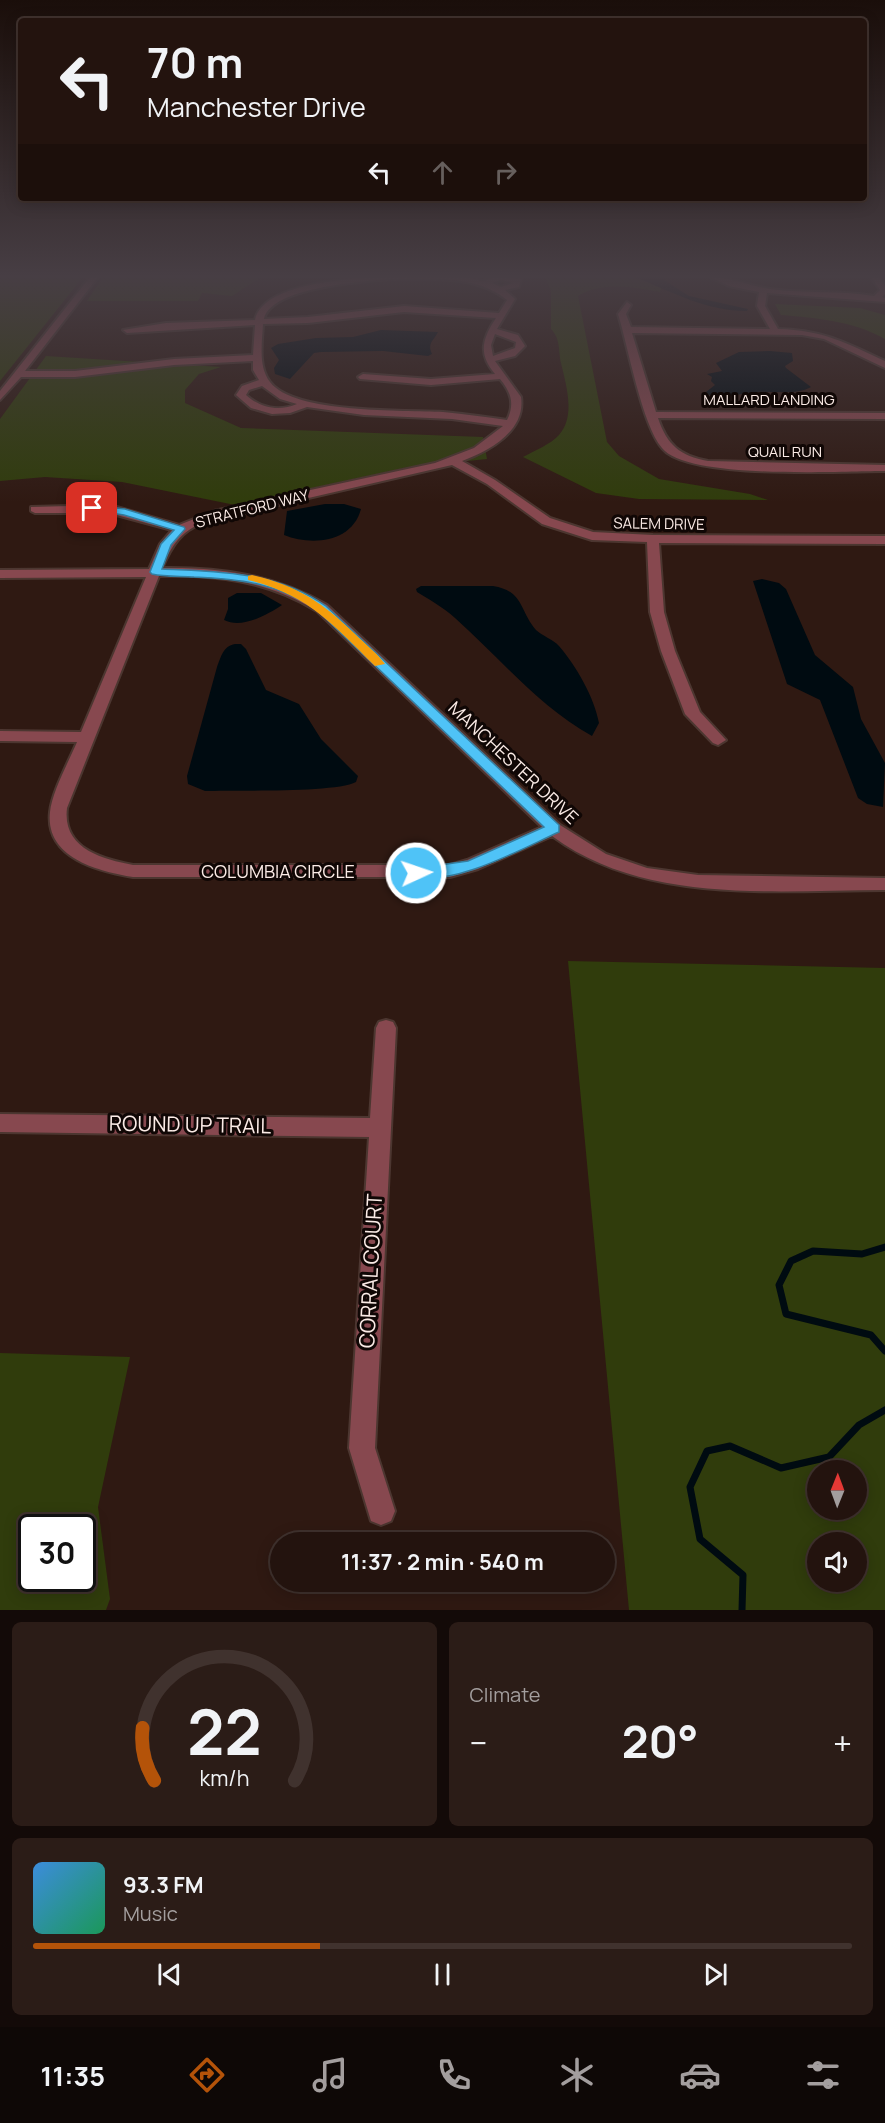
<!DOCTYPE html>
<html lang="en">
<head>
<meta charset="utf-8">
<style>
	body { margin:0; font-family:Manrope,sans-serif; background:#2b1c17; color:#f1f3f6; height:100vh; display:flex; flex-direction:column; font-size:22px; white-space:nowrap }
	* { box-sizing:border-box; margin:0 }
	p { font-size:20px; color:#a39e9e }
	.icon { flex:none; width:33px; height:33px; fill:none; stroke:currentColor; stroke-width:2; stroke-linecap:round; stroke-linejoin:round }
	.map { position:relative; height:1610px; overflow:hidden }
	.panel { display:flex; flex-direction:column; gap:12px; padding:12px; background:#130a08; flex:1 }
	.panel>* { flex:none }
	.banner { position:absolute; left:18px; top:18px; width:849px; height:183px; border-radius:6px; box-shadow:0 3px 15px #0003,0 0 0 2px #40322e; background:#23130e; color:#f1f3f6; overflow:hidden }
	.needle { width:39px; rotate:1deg }
	.controls { position:absolute; left:807px; top:1460px; display:grid; gap:12px }
	.controls a { display:grid; place-items:center; width:60px; height:60px; border-radius:50%; background:#23130e; box-shadow:0 3px 15px #0003,0 0 0 2px #40322e; font-size:30px }
	.speed { position:absolute; left:18px; top:1514px; display:flex; gap:12px; font-size:30px; font-weight:700; text-align:center }
	.speed>* { display:grid; place-content:center; width:78px; height:78px; border-radius:50%; background:#23130e; box-shadow:0 3px 15px #0003,0 0 0 2px #40322e; line-height:1 }
	.speed .limit { border:3px solid #111; border-radius:9px; background:#fff; color:#111 }
	.pin { position:absolute; display:grid; place-items:center; width:51px; height:51px; color:#fff; margin:-26px; border-radius:12px; box-shadow:0 3px 9px #0006 }
	.me { position:absolute; width:66px; margin:-33px; rotate:87deg; stroke-linejoin:round; filter:drop-shadow(0 0 4px #0008) }
	.turn { display:flex; align-items:center; gap:21px; height:126px; padding:0 30px; font-size:27px }
	.turn .icon { width:78px; height:78px; stroke-width:2.5 }
	.turn b { display:block; font-size:42px; line-height:51px }
	.lanes { display:flex; align-items:center; height:57px; padding:0 30px; background:#0003; justify-content:center; gap:30px; direction:ltr }
	.lanes .off { opacity:.35 }
	.big { font-size:45px; font-weight:700; line-height:1.1 }
	.panel .tile { flex:1; display:flex; flex-direction:column; justify-content:center; gap:9px; min-width:0; padding:0 21px; border-radius:9px; background:#2b1c17 }
	.panel .dial { align-items:center; gap:0 }
	.dial svg { height:156px; overflow:visible; fill:none; stroke:#40322e; stroke-width:7; stroke-linecap:round; text-anchor:middle }
	.dial text { fill:#f1f3f6; stroke:none }
	.song { display:flex; align-items:center; gap:18px }
	.cover { width:72px; height:72px; border-radius:9px; background:linear-gradient(135deg,hsl(210 70% 55%),hsl(150 70% 35%)) }
	.played { height:6px; border-radius:3px; background:linear-gradient(90deg,#b45309 35%,#40322e 35%) }
	.keys { display:flex; justify-content:space-around; direction:ltr }
	.heat { display:flex; justify-content:space-between; align-items:center; font-size:33px; direction:ltr }
	.panel .tiles { flex:1; display:grid; gap:12px; grid-template-columns:1fr 1fr }
	.tile:last-child { grid-column:span 2 }
	.trip { position:absolute; left:270px; top:1532px; width:345px; height:60px; border-radius:30px; background:#23130e; box-shadow:0 3px 15px #0003,0 0 0 2px #40322e; font-weight:700; line-height:60px; text-align:center }
	.tabs { display:flex; height:96px; justify-content:space-around; align-items:center; background:#0e0806; color:#a39e9e }
	.tabs .icon { width:42px; height:42px }
	.tabs .active { color:#b45309 }
	.tabs b { font-size:27px; color:#f1f3f6 }
	.map>svg:first-child { display:block }
	.green { fill:#303c0c; fill-rule:evenodd }
	.water { fill:#000b11 }
	.lines { fill:none; stroke-linecap:round; stroke-linejoin:round }
	.stream { stroke:#000b11; stroke-width:7 }
	.minor-casing { stroke:#4c3630; stroke-width:4 }
	.minor { fill:#87484f; fill-rule:evenodd }
	.route { fill:#4fc3f7; stroke:#337fa1; stroke-width:1.5 }
	.slow { fill:#f59e0b }
	.labels { text-anchor:middle; stroke-width:6; stroke-linejoin:round; paint-order:stroke }
	.far-street-label { font-size:15px; fill:#fbebe6; stroke:#100705 }
	.street-label { font-size:18px; fill:#fbebe6; stroke:#100705 }
	.near-street-label { font-size:21px; fill:#fbebe6; stroke:#100705 }
</style>
</head>
<body>
<div class="map">
<svg width="885" height="1610" viewBox="0 0 885 1610">
	<rect width="100%" height="100%" fill="#2f1912"/>
	<g class="green">
		<polygon points="0,277 83,277 0,381"/>
		<polygon points="103,277 261,277 232,296 202,293 198,301 87,301"/>
		<path d="M 545,277 L 649,277 L 662,286 L 660,292 C 632,287 603,281 578,296 L 607,442 L 619,456 L 659,479 L 750,494 L 768,500 L 639,499 L 596,493 L 523,457 C 534,451 551,444 559,435 C 576,416 566,385 561,363 C 558,349 561,340 551,329 L 551,291 Z"/>
		<path d="M 775,304 L 860,308 L 885,315 L 885,339 C 853,321 817,318 781,315 Z"/>
		<polygon points="46,356 221,367 199,374 185,390 185,403 241,428 483,437 487,459 409,467 235,505 122,482 45,477 0,481 0,419"/>
		<path d="M 568,961 L 885,968 L 885,1610 L 629,1610 ZM 818,1470 L 856,1470 L 856,1509 L 818,1509 ZM 818,1542 L 856,1542 L 856,1581 L 818,1581 Z"/>
		<path d="M 0,1353 L 130,1357 L 98,1507 L 110,1599 L 106,1610 L 0,1610 ZM 32,1527 L 82,1527 L 82,1578 L 32,1578 Z"/>
	</g>
	<g class="water">
		<path d="M 635,277 L 666,277 L 664,280 L 689,296 L 748,309 L 747,311 C 706,311 672,292 635,277 Z"/>
		<path d="M 381,330 L 438,332 C 434,341 427,342 432,354 L 428,356 L 383,351 L 321,352 L 314,353 L 290,379 L 275,374 L 274,368 L 279,360 L 271,348 L 278,344 L 316,338 L 353,337 Z"/>
		<path d="M 770,351 L 792,353 L 793,361 L 785,366 L 786,368 L 811,387 C 793,397 769,389 748,393 C 735,395 723,398 709,395 L 706,392 L 715,385 L 711,381 L 712,377 L 707,374 L 722,371 L 716,363 L 739,352 Z"/>
		<path d="M 325,504 L 344,504 L 361,509 C 352,543 311,546 284,535 L 287,511 Z"/>
		<polygon points="762,579 779,583 786,589 815,655 853,687 861,719 885,763 883,807 867,804 858,798 820,700 787,684 753,581"/>
		<path d="M 421,586 L 493,586 C 524,591 519,610 536,630 C 542,636 553,639 559,646 C 577,667 594,697 599,723 L 592,736 C 538,706 500,658 455,618 C 444,608 430,600 417,592 L 416,589 Z"/>
		<path d="M 237,593 L 261,593 L 282,605 C 267,615 242,629 224,620 L 228,609 L 228,598 Z"/>
		<path d="M 235,644 L 241,644 L 246,649 L 266,690 L 299,704 L 321,739 L 358,776 L 356,782 C 336,793 235,790 205,791 L 188,784 L 187,776 L 217,667 C 221,657 223,646 235,644 Z"/>
	</g>
	<g class="lines">
		<g class="stream">
			<polyline points="885,1247 862,1254 813,1251 791,1261 779,1285 786,1314 871,1335 885,1351"/>
			<polyline points="742,1610 743,1575 700,1539 690,1487 707,1451 730,1446 781,1468 829,1457 859,1425 885,1410"/>
		</g>
		<g class="minor-casing">
			<g id="minor">
				<path d="M 90,277 L 98,277 L 25,371 L 75,371 L 174,359 L 253,355 L 255,325 L 127,333 L 123,330 L 166,323 L 255,320 C 266,269 424,277 464,277 L 483,281 L 496,277 L 521,279 L 519,287 L 505,290 L 515,299 L 497,329 L 518,335 L 525,346 L 515,356 L 495,361 L 521,397 C 526,431 489,451 462,461 L 495,480 L 550,518 L 593,532 L 653,535 L 885,536 L 885,544 L 659,543 L 664,612 L 675,651 L 700,712 L 726,740 L 718,745 L 713,743 L 685,714 L 661,651 L 650,612 L 647,542 L 592,540 L 542,524 L 487,484 L 452,465 L 204,522 C 180,532 172,545 162,568 C 221,567 275,575 327,605 L 560,825 L 606,854 L 647,868 L 698,875 L 885,878 L 885,890 C 775,890 645,905 552,836 L 478,869 L 450,877 L 133,877 C 98,871 45,858 50,812 C 52,792 69,761 77,742 L 0,741 L 0,731 L 81,732 L 146,577 L 0,578 L 0,570 L 149,569 L 160,544 L 172,530 L 109,513 L 35,513 L 31,511 L 31,507 L 110,505 L 179,525 L 214,511 L 435,463 L 474,448 L 503,426 L 452,419 L 364,415 L 307,407 L 290,413 L 272,414 L 251,408 L 236,395 L 242,386 L 259,380 L 253,370 L 253,361 L 174,365 L 75,377 L 21,377 L 0,400 L 0,391 ZM 389,279 C 428,279 475,274 507,300 L 499,313 L 404,306 L 308,317 L 264,319 C 271,287 362,282 389,279 ZM 501,280 L 513,283 L 501,287 L 492,283 ZM 404,312 L 496,318 C 482,339 478,354 495,374 L 431,379 L 363,374 L 358,377 L 360,379 L 431,385 L 500,379 C 511,392 515,404 507,420 C 486,417 465,414 443,412 C 404,410 294,414 270,382 C 258,367 262,343 263,324 L 308,323 ZM 495,334 L 516,342 L 515,348 L 493,356 L 491,345 ZM 262,386 L 280,399 L 297,404 C 279,412 260,408 246,395 L 249,390 ZM 159,576 C 216,574 268,581 317,611 L 542,827 L 467,860 L 450,865 L 133,865 C 101,859 62,848 67,808 Z"/>
				<path d="M 710,277 C 728,277 751,286 770,289 C 804,294 839,290 874,296 L 880,290 L 871,277 L 879,277 L 885,286 L 885,294 L 882,297 L 885,298 L 885,302 L 767,293 L 765,306 L 778,329 C 823,330 846,343 885,361 L 885,368 L 824,339 L 802,335 L 632,333 L 656,412 L 885,413 L 885,419 L 658,418 C 667,445 680,456 708,461 L 885,465 L 885,471 C 841,471 687,480 662,448 C 642,425 628,346 618,314 L 627,302 L 631,305 L 626,314 L 631,327 L 770,329 L 757,306 L 759,292 L 729,286 Z"/>
				<polygon points="386,1020 393,1022 396,1028 375,1448 395,1511 391,1521 381,1525 371,1521 349,1448 369,1137 0,1132 0,1114 370,1118 376,1028 379,1022"/>
			</g>
		</g>
		<use href="#minor" class="minor"/>
	</g>
	<linearGradient id="sky" x2="0" y2="1"><stop stop-color="#1a0e0a"/><stop offset="0.55" stop-color="#473e44"/><stop offset="1" stop-color="#473e44" stop-opacity="0"/></linearGradient>
	<rect width="885" height="502" fill="url(#sky)"/>
	<path class="route" d="M 92,505 L 125,509 L 184,527 L 185,529 L 171,545 L 162,569 C 220,572 276,571 326,606 L 559,825 L 559,832 C 521,849 452,888 411,876 L 409,873 L 411,869 L 468,861 L 544,827 L 318,611 C 279,583 240,579 194,577 C 180,576 165,577 152,574 L 150,572 L 161,544 L 174,530 L 124,515 L 88,510 L 87,508 Z"/>
	<path class="slow" d="M 252,575 C 298,586 322,602 355,634 C 365,644 377,653 385,664 L 375,666 C 333,625 309,595 248,580 L 248,576 Z"/>
	<g class="labels">
		<g class="far-street-label">
			<text x="769" y="405">MALLARD LANDING</text>
			<text x="785" y="457">QUAIL RUN</text>
			<text transform="translate(252 509) rotate(-14)" y="5">STRATFORD WAY</text>
			<text transform="translate(659 524) rotate(1)" y="5">SALEM DRIVE</text>
		</g>
		<g class="street-label">
			<text transform="translate(513 763) rotate(43)" y="6">MANCHESTER DRIVE</text>
			<text x="278" y="878">COLUMBIA CIRCLE</text>
		</g>
		<g class="near-street-label">
			<text transform="translate(190 1125) rotate(1)" y="7">ROUND UP TRAIL</text>
			<text transform="translate(371 1271) rotate(-87)" y="7">CORRAL COURT</text>
		</g>
	</g>
</svg>
<div class="controls">
<a><svg class="needle" viewBox="-14 -14 28 28"><path d="M0-13l5 13h-10z" fill="#e53935"/><path d="M0 13l5-13h-10z" fill="#a39e9e"/></svg></a>
<a><svg class="icon" aria-label="sound" viewBox="0 0 24 24"><path d="M4 9h4l5-4v14l-5-4H4zM17 9q2 3 0 6"/></svg></a>
</div>
<div class="speed"><div class="limit">30</div></div>
<div class="pin" style="left:92px;top:508px;background:#d93025"><svg class="icon" aria-label="arrive" viewBox="0 0 24 24"><path d="M6 21V4h12l-3 4 3 4H6"/></svg></div>
<svg class="me" style="left:416px;top:873px" viewBox="-20 -20 40 40"><circle r="17" fill="#4fc3f7" stroke="#fff" stroke-width="3"/><path d="M0-11L8 9 0 5-8 9z" fill="#fff"/></svg>
<div class="trip">11:37 · 2 min · 540 m</div>
<div class="banner">
<div class="turn"><svg class="icon" aria-label="left" viewBox="0 0 24 24"><path d="M17 20v-9H6M10 6l-5 5 5 5"/></svg><div><b>70 m</b>Manchester Drive</div></div>
<div class="lanes"><svg class="icon" aria-label="left" viewBox="0 0 24 24"><path d="M17 20v-9H6M10 6l-5 5 5 5"/></svg><svg class="icon off" aria-label="ahead" viewBox="0 0 24 24"><path d="M12 20V5M6 11l6-6 6 6"/></svg><svg class="icon off" aria-label="right" viewBox="0 0 24 24"><path d="M7 20v-9h11M14 6l5 5-5 5"/></svg></div>
</div>
</div>
<section class="panel">
<div class="tiles">
<div class="tile dial"><svg viewBox="0 0 100 80">
<path d="M14 69A42 42 0 1 1 86 69"/>
<path d="M14 69A42 42 0 0 1 8 42" stroke="#b45309"/>
<text x="50" y="56" font-size="32" font-weight="700">22</text>
<text x="50" y="72" font-size="11">km/h</text>
</svg></div>
<div class="tile"><p>Climate</p>
<div class="heat"><a>−</a><b class="big">20°</b><a>+</a></div>
</div>
<div class="tile">
<div class="song"><i class="cover"></i><div><b>93.3 FM</b><p>Music</p></div></div>
<div class="played"></div>
<div class="keys"><svg class="icon" aria-label="previous" viewBox="0 0 24 24"><path d="M18 5L8 12l10 7zM5 5v14"/></svg><svg class="icon" aria-label="pause" viewBox="0 0 24 24"><path d="M8 5v14M16 5v14"/></svg><svg class="icon" aria-label="next" viewBox="0 0 24 24"><path d="M6 5l10 7-10 7zM19 5v14"/></svg></div>
</div>
</div>
</section>
<nav class="tabs">
<b>11:35</b>
<svg class="icon active" aria-label="directions" viewBox="0 0 24 24"><path d="M12 3l9 9-9 9-9-9zM9 14v-3h6M13 9l2 2-2 2"/></svg>
<svg class="icon" aria-label="music" viewBox="0 0 24 24"><path d="M9 18V5l10-2v13"/><circle cx="6" cy="18" r="3"/><circle cx="16" cy="16" r="3"/></svg>
<svg class="icon" aria-label="phone" viewBox="0 0 24 24"><path d="M5 4h4l2 5-3 2q2 4 5 5l2-3 5 2v4C11 20 4 13 5 4z"/></svg>
<svg class="icon" aria-label="climate" viewBox="0 0 24 24"><path d="M12 3v18M4 7l16 10M4 17L20 7"/></svg>
<svg class="icon" aria-label="car" viewBox="0 0 24 24"><path d="M5 17H2v-5l4-1 3-4h7l3 4 3 1v5h-3M9 17h6M6 11h13"/><circle cx="7" cy="17" r="2"/><circle cx="17" cy="17" r="2"/></svg>
<svg class="icon" aria-label="filters" viewBox="0 0 24 24"><path d="M4 7h16M4 17h16"/><circle cx="9" cy="7" r="2"/><circle cx="15" cy="17" r="2"/></svg>
</nav>
</body>
</html>
